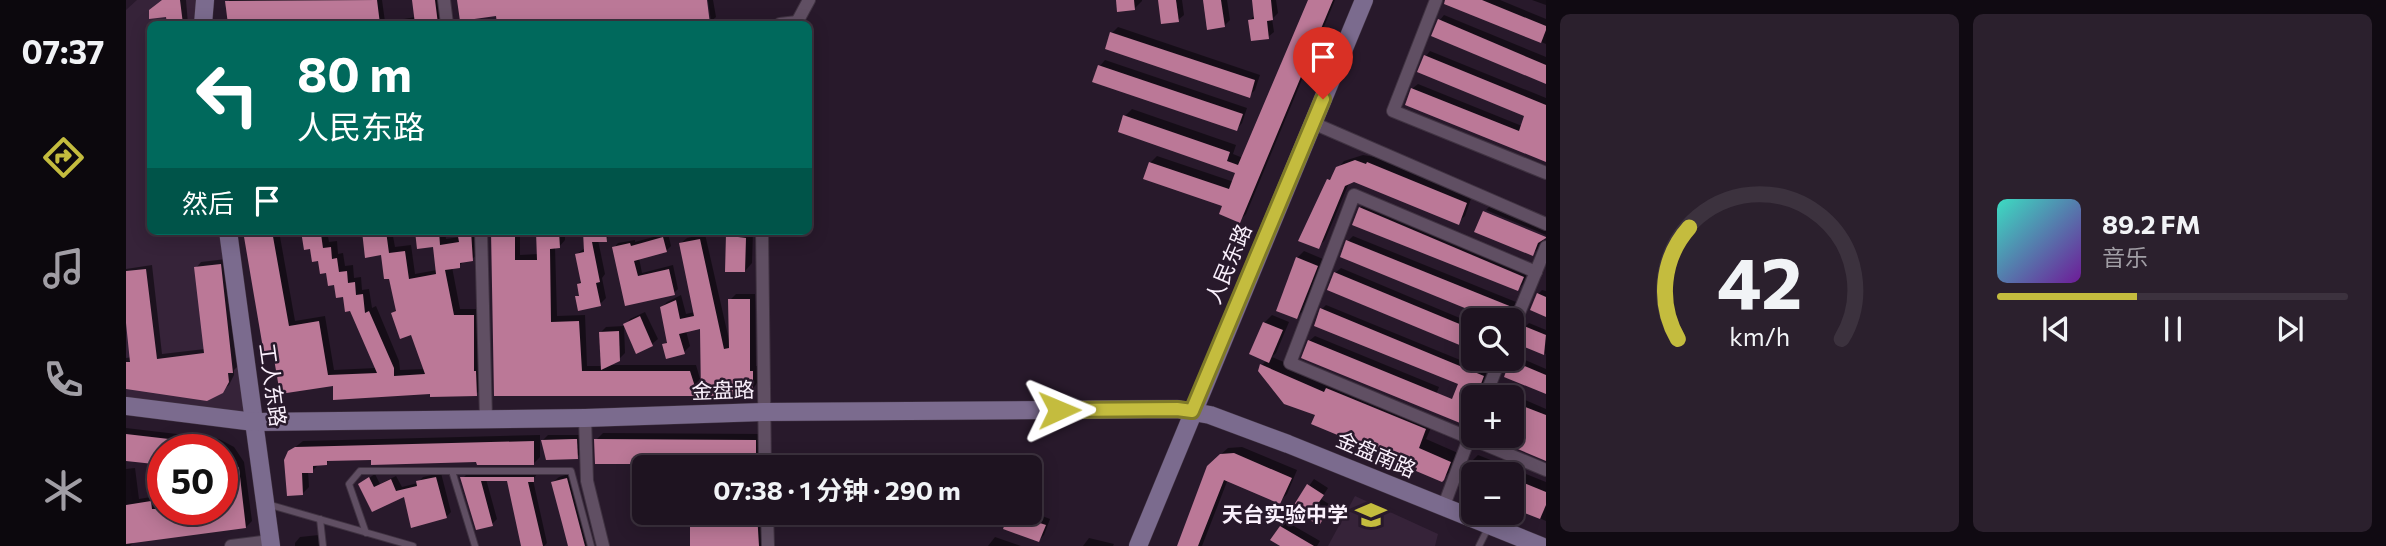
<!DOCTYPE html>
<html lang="zh">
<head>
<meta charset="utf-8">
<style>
	body { margin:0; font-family:Commissioner,"Noto Sans SC",sans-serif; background:#2b202d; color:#f1f3f6; height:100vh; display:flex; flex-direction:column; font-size:26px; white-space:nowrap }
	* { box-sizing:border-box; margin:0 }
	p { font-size:23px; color:#a19ea5 }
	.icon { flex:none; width:38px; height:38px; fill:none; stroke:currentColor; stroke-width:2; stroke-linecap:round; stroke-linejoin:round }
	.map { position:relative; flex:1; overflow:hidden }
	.panel { display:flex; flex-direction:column; gap:14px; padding:14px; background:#100a12; width:840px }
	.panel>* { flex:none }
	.banner { position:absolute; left:21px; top:21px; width:665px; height:214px; border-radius:10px; box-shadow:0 4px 18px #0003,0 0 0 2px #3c323e; background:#00695c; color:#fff; overflow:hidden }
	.fabs { position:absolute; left:1335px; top:308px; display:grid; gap:14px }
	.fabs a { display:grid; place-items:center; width:63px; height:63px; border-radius:10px; background:#1e1320; box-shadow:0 4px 18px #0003,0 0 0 2px #3c323e; font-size:35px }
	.speed { position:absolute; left:21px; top:434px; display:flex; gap:14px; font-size:35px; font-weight:700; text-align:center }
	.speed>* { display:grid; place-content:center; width:91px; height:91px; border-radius:50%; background:#1e1320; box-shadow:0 4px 18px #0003,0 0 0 2px #3c323e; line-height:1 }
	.speed .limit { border:10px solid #d22; background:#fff; color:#111 }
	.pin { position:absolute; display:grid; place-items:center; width:60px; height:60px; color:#fff; margin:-72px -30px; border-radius:50% 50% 50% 0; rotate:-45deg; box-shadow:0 0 7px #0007 }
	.pin .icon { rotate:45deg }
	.me { position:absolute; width:77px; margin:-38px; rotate:89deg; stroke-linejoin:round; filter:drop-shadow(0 0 5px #0008) }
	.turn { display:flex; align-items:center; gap:24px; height:147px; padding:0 35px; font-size:32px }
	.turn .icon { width:91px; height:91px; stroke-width:2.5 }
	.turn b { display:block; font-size:49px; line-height:60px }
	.then { display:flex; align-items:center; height:66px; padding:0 35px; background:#0003; gap:14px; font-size:26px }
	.panel .widget { flex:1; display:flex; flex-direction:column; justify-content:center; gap:10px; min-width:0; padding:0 24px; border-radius:10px; background:#2b202d }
	.panel .dial { align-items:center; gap:0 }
	.dial svg { height:182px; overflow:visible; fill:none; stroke:#3c323e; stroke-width:7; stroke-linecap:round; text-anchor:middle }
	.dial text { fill:#f1f3f6; stroke:none }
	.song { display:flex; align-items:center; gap:21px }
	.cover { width:84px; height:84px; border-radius:10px; background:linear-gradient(135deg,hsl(170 70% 55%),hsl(280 70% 35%)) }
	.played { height:7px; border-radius:4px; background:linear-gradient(90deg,#c4bc3e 40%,#3c323e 40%) }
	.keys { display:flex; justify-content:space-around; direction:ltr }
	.panel .tiles { flex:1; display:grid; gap:14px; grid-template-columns:repeat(2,1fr) }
	.trip { position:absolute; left:506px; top:455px; width:410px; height:70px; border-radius:10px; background:#1e1320; box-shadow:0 4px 18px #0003,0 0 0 2px #3c323e; font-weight:700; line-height:70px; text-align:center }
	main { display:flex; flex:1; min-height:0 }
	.tabs { display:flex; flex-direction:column; width:126px; justify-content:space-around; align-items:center; background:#0c080d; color:#a19ea5 }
	.tabs .icon { width:49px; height:49px }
	.tabs .active { color:#c4bc3e }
	.tabs b { font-size:32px; color:#f1f3f6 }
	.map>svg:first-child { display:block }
	.built { fill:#362339 }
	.shadow { fill:#0007 }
	.building { fill:#bb7897 }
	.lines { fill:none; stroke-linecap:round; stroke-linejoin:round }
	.lane-casing { stroke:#403342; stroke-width:8 }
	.street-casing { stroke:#403342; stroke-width:14 }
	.secondary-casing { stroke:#403342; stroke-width:19 }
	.lane { stroke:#604f63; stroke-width:6 }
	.street { stroke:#604f63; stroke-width:12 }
	.secondary { stroke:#7b6b8e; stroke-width:18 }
	.route-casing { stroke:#7f7a28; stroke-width:18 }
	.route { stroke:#c4bc3e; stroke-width:12 }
	.labels { text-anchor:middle; stroke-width:5; stroke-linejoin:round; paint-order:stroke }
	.street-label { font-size:21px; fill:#faf0fc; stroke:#28192b }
	.poi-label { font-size:21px; font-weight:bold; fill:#faf0fc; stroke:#28192b; text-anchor:end }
</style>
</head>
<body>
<main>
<nav class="tabs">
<b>07:37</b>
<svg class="icon active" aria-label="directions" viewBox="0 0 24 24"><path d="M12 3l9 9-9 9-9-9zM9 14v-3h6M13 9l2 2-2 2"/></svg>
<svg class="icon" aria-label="music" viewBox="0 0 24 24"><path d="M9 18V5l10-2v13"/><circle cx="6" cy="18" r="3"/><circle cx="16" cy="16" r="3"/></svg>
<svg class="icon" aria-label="phone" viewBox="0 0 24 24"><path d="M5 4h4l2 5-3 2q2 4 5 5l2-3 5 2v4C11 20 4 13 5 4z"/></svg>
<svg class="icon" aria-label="climate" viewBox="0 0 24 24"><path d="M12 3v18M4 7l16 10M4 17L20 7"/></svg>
</nav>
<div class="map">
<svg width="1420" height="546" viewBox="0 0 1420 546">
	<rect width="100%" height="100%" fill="#28192b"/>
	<g class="built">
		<polygon points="11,0 79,0 77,24 24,24 24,231 102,231 128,422 0,406 0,10"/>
		<polygon points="1229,496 1312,534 1309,546 1202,546"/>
	</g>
	<g class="shadow">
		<polygon points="37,0 60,0 62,24 43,24"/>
		<polygon points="103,0 256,0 259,22 290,17 287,0 314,0 316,18 311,23 301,24 142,24 140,9 128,10 130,24 103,24"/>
		<polygon points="333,0 579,0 582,21 585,21 582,0 587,0 590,17 583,23 576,24 373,24 371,14"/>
		<polygon points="991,0 1016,0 1016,1 1009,8"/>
		<polygon points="1034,0 1056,0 1058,15 1052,20"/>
		<polygon points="1079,0 1101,0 1104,20 1098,26"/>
		<polygon points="1127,0 1150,0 1152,13 1146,19 1148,32 1142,37 1124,20 1129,15"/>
		<polygon points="1184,0 1209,0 1120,214 1113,221 1099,205 1024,163 1031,156 1108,182 1112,172 999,116 1006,109 1110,145 1107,154 1117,158"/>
		<polygon points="1319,0 1374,0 1420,19 1420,44 1320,3"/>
		<polygon points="1406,0 1420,0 1420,5"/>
		<polygon points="1318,15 1420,57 1420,82 1314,20"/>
		<polygon points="992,27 1134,75 1129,90 1123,96 986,33"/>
		<polygon points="1304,51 1420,98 1420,160 1281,104 1287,88 1292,84 1396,126 1401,115 1300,56"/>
		<polygon points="979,60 1121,108 1116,123 1111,129 974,66"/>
		<polygon points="1237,155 1249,157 1346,196 1339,216 1332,222 1228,180 1223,183 1199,240 1192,247 1175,240 1203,180 1218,161"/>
		<polygon points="1239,203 1402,271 1397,284 1392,289 1234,208"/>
		<polygon points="1366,204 1420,226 1420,235 1360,210"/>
		<polygon points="1358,213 1418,238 1414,247 1406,254"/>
		<polygon points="119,231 153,231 169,321 199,316 208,370 250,368 218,295 177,234 171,235 170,231 201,231 203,242 211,241 212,254 217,253 219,266 227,265 228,278 235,277 236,290 243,289 246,308 250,306 273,361 274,370 299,369 286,333 267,313 271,309 256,254 238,233 227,234 226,231 266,231 269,247 285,245 289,274 311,270 308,245 291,231 319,231 320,239 334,237 333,231 350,231 353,253 346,259 339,260 333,266 326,267 334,309 354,309 356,388 350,394 208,384 149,351"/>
		<polygon points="366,231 394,231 394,255 413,254 412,231 439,231 439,240 433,247 429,247 431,316 459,315 461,366 476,366 475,332 480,327 498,326 499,353 493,359 480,365 570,365 575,382 575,327 560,331 564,346 558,352 538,345 543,340 535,308 541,302 555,295 560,314 569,312 555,243 561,238 579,234 603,340 604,300 610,294 629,294 630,366 632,366 632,381 629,386 623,392 577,388 571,394 370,395"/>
		<polygon points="459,231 486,231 480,240 472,240 479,274 476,278 480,298 474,304 451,297 454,294 452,284 456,280 451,254 459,248"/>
		<polygon points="586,231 627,231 626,263 619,271 600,270 601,233"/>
		<polygon points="542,233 545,246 540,251 513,258 516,273 547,265 552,289 548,293 500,304 488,248 492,243 509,240 509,242"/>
		<polygon points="1227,236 1390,302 1384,317 1381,320 1373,320 1216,256 1222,241"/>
		<polygon points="1178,251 1197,259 1178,310 1171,317 1171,258"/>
		<polygon points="100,259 112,366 108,370 108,375 103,385 96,391 0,387 0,358 6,357 0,308 0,269 26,265 36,354 79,349 70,268 75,262"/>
		<polygon points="1215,268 1348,324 1348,349 1209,273"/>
		<polygon points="1416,290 1420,291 1420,315 1412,294"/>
		<polygon points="1200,305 1361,371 1354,392 1357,397 1348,397 1334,383 1196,309"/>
		<polygon points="519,312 532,339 526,344 499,325 504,319"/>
		<polygon points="1146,315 1163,322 1150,353 1146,357 1207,383 1308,421 1300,439 1332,453 1324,472 1315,480 1191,414 1136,365 1141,360 1138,323"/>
		<polygon points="1403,323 1420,330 1420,354 1393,343 1399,327"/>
		<polygon points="1189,336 1313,387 1307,402 1183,341"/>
		<polygon points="1390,356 1420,369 1420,393 1380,376 1386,361"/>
		<polygon points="1376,390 1420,409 1420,459 1365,436 1386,436 1386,432 1396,436 1400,424 1386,419 1386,397 1370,397"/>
		<polygon points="0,428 93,439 108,447 118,462 126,521 120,527 9,541 4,546 0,546 0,469 9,468 13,499 37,495 37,509 96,509 96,450 37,450 0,459"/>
		<polygon points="477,433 636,434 636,467 615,467 616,459 566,457 566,467 545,467 545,462 470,440"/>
		<polygon points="414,435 414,457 407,464 352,460 204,459 200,464 193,464 186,471 182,471 183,487 176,494 163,452 177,441"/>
		<polygon points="422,435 456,435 456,452 451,457 416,441"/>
		<polygon points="1116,447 1171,470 1161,494 1154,501 1102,479 1076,546 1052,546 1082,466 1102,448"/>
		<polygon points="1352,455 1420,482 1420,521 1386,506 1386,474 1348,474 1346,461"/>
		<polygon points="412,472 407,480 421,543 418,546 397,546 382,479 360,479 371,519 366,524 336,479 341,474"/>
		<polygon points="315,473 325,512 320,517 279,494 234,484 249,474 254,484 270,476 276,487 292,483 297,477"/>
		<polygon points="446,473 467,546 444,546 427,482 433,477"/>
		<polygon points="1188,479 1202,488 1195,499 1206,506 1192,523 1168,507"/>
		<polygon points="903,511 924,519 918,535 913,540 879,528 885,513"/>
		<polygon points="547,513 563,513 560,516 547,517"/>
		<polygon points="573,513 587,513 587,521 607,521 610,518 621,517 621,513 638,513 641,546 566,546 566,520"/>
		<polygon points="1161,522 1194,541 1191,546 1158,546 1155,527"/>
		<polygon points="193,535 194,546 169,546 169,543 174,537"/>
		<polygon points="869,537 895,546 862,546"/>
		<polygon points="963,538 988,544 987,546 957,546"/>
	</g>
	<g class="building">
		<polygon points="36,0 54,0 57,24 41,24 40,17 23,19 23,10"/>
		<polygon points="251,0 254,24 102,24 99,1"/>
		<polygon points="286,0 309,0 312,24 289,24"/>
		<polygon points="331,0 581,0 584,24 371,24 370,16 334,21"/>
		<polygon points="990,0 1008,0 1009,10 991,12"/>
		<polygon points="1032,0 1050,0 1053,22 1035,24"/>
		<polygon points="1077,0 1095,0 1099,27 1081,30"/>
		<polygon points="1126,0 1145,0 1147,20 1141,21 1143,39 1125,41 1122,20 1128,19"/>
		<polygon points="1182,0 1207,0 1114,223 1093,214 1096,206 1017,179 1023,162 1103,189 1109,173 992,132 997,115 1104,152 1101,161 1112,165"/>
		<polygon points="1319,0 1356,0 1420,26 1420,30 1415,43 1318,4"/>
		<polygon points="1312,19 1420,65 1420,84 1305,36"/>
		<polygon points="984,32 1129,80 1124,98 979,49"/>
		<polygon points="1298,55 1420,105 1420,162 1279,105 1285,88 1393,131 1398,116 1291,72"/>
		<polygon points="972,65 1117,114 1111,131 966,82"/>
		<polygon points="1229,160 1240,164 1241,162 1341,203 1333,225 1228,182 1219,186 1193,249 1172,241 1201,179 1204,180 1210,167"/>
		<polygon points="1233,207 1398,277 1392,291 1226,225"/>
		<polygon points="1357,211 1420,237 1420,238 1412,243 1407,256 1348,232"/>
		<polygon points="117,231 146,231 163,326 193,321 202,375 251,373 224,311 219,312 217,297 210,298 208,285 202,286 200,273 194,274 192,261 186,262 184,249 178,250 175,231 188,231 188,235 195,234 197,248 205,247 206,259 211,258 213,272 221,271 222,283 229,282 230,295 237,294 239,313 243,311 268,368 268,376 299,374 285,335 274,339 265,313 270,311 263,279 258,279 255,255 239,258 236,231 260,231 263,253 279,251 283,279 310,274 307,247 291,249 289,231 313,231 314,245 333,242 331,231 345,231 347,261 334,263 334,268 319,270 328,315 348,315 348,371 350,371 351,396 304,397 304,394 207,400 207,386 154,394 147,353 138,354"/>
		<polygon points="365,231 389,231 389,260 411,260 410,231 433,231 434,248 424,249 425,322 453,321 456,371 564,371 572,396 368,396"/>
		<polygon points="457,231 480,231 481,242 466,242 474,282 470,283 475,306 452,311 449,296 453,296 451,284 455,283 449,254 458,252"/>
		<polygon points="612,231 612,237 620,238 619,272 599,272 600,234"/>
		<polygon points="537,237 541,252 508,261 512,276 543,269 549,295 499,306 486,247 504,243 505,246"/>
		<polygon points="574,239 598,349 603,348 602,299 624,299 624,371 627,371 627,388 624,394 617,396 575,396 574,329 553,334 559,354 540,359 536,344 541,343 534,307 550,300 554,319 568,316 553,243"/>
		<polygon points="1220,240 1386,307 1381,320 1368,320 1214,257"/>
		<polygon points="1170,257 1192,266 1171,319 1150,311"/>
		<polygon points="95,264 107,373 102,373 103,382 97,393 81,401 0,389 0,362 4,362 0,323 0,271 20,269 31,359 78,353 68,267"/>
		<polygon points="1208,272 1348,330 1348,351 1201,290"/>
		<polygon points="1411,293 1420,297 1420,317 1404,310"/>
		<polygon points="1194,308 1358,376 1350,397 1348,397 1348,408 1344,418 1339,425 1175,358 1182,340 1326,399 1332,384 1188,326"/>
		<polygon points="514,316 527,346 510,354 497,324"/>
		<polygon points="1137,322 1157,330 1143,363 1123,354"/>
		<polygon points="1398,326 1420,335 1418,355 1391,344"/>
		<polygon points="493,331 494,361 475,370 473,332"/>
		<polygon points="1384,360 1420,375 1420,394 1378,377"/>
		<polygon points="1134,364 1198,392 1200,388 1300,429 1293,448 1325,462 1318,480 1316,482 1290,471 1291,468 1185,424 1189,415 1158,404 1132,371"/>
		<polygon points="1386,402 1420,415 1420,461 1361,436 1381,436 1392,440 1398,425 1386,421"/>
		<polygon points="0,434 86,444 86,450 37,450 37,465 0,461"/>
		<polygon points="448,439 451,439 452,459 420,460 415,440"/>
		<polygon points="468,439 630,440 630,467 614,467 614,461 597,461 597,459 559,459 560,467 543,467 543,464 469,464"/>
		<polygon points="408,441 408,465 348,465 351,465 350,462 245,465 245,460 201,461 201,465 187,466 187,473 176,473 177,495 161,496 158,460 162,451 169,447"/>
		<polygon points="96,444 113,468 120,528 0,544 0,505 25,501 26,509 96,509"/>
		<polygon points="1108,453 1166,478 1154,504 1098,480 1072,546 1051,546 1081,466 1094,454"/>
		<polygon points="1344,460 1377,474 1348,474 1348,492 1334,487"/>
		<polygon points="243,477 248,487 265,479 270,491 291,486 290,481 310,477 321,518 285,528 278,497 246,512 232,484"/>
		<polygon points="334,477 408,477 408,482 402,482 417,546 395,546 381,481 355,481 367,526 350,530"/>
		<polygon points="441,478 459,546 442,546 436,523 425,482"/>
		<polygon points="1386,478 1420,492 1420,505 1414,519 1386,508"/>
		<polygon points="1181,484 1198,495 1191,505 1201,512 1193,526 1166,508"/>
		<polygon points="619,513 631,513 633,546 564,546 564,519 581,519 581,527 601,527 601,524 621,522"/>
		<polygon points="883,513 920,525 913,542 877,529"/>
		<polygon points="1154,526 1188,546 1154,546 1144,540"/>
	</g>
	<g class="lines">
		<g class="lane-casing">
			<g id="lane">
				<polyline points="326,471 349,546"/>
				<polyline points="141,504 287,546"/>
				<polyline points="194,519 197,546"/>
				<polyline points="240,533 223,484 234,471 445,471 465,546"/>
				<polyline points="1353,546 1362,528"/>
			</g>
		</g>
		<g class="street-casing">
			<g id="street">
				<polyline points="318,0 321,24"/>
				<polyline points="1310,0 1267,111 1420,173"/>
				<polyline points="654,24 671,22"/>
				<polyline points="670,24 683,0"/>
				<polyline points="1187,123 1420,224"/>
				<polyline points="355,231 360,418"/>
				<polyline points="636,231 639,467"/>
				<polyline points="1410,272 1228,195 1164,363 1420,470"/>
				<polyline points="1386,330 1420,247"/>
				<polyline points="1359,397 1374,359"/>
				<polyline points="459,418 461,481 477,546"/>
				<polyline points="1317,508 1348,425"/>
				<polyline points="641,513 642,546"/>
				<polyline points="105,546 144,541"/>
			</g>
		</g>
		<g class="secondary-casing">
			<g id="secondary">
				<polyline points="77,24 79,0"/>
				<polyline points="102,231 145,546"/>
				<polyline points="0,406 128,422 459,418 637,412 1051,409 1084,415 1162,444 1415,546"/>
				<polyline points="1012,546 1238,0"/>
			</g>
		</g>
		<use href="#lane" class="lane"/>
		<use href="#street" class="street"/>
		<use href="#secondary" class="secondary"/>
	</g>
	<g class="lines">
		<g class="route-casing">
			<polyline id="route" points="933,410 1051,409 1066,411 1197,99"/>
		</g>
		<use href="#route" class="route"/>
	</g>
	<defs>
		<g id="school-bare" transform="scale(2.415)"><path d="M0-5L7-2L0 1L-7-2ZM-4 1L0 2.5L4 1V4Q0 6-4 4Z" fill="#c4bc3e" stroke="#28192b" stroke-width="2.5" paint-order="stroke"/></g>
	</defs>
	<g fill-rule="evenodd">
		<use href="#school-bare" x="1245" y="515"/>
	</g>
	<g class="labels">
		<g class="street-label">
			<text transform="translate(1103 264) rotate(-67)" y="7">人民东路</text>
			<text transform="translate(146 385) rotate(82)" y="7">工人东路</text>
			<text transform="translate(597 391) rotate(-2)" y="7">金盘路</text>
			<text transform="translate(1250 455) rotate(23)" y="7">金盘南路</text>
		</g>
		<g class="poi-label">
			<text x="1222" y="522">天台实验中学</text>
		</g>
	</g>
</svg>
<div class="fabs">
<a><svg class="icon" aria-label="search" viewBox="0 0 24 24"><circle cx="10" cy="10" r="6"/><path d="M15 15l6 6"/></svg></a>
<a>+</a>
<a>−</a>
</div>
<div class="speed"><div class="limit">50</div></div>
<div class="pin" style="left:1197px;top:99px;background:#d93025"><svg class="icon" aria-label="arrive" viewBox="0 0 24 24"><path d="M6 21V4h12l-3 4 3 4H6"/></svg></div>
<svg class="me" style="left:933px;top:410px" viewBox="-20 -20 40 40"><path d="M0-17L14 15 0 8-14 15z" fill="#c4bc3e" stroke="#fff" stroke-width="4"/></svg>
<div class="trip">07:38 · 1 分钟 · 290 m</div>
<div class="banner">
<div class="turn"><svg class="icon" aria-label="left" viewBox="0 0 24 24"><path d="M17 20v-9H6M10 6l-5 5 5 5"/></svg><div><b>80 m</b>人民东路</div></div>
<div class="then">然后<svg class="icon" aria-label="arrive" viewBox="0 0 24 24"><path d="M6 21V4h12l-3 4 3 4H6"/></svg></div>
</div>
</div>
<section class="panel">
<div class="tiles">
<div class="widget dial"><svg viewBox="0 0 100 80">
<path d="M14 69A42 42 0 1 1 86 69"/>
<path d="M14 69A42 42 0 0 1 19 20" stroke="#c4bc3e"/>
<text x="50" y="56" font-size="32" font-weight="700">42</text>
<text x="50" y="72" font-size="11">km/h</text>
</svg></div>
<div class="widget">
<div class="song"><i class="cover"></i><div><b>89.2 FM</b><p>音乐</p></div></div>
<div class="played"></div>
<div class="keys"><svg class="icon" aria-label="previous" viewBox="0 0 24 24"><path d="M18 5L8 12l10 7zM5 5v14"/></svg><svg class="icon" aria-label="pause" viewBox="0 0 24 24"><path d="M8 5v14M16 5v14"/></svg><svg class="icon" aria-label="next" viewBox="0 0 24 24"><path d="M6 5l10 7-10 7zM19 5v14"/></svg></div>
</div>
</div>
</section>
</main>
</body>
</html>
